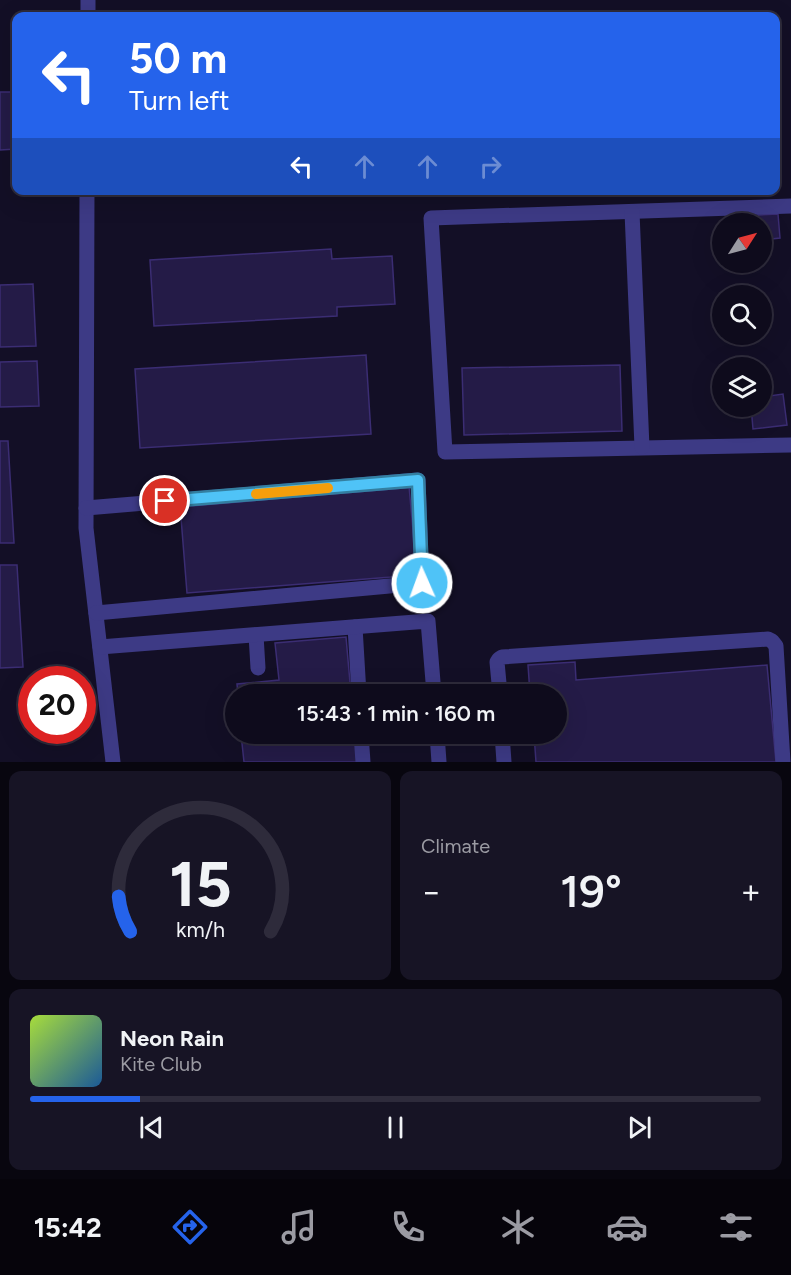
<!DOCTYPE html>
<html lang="en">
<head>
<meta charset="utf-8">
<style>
	body { margin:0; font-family:Figtree,sans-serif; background:#171425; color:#f1f3f6; height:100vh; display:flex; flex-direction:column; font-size:22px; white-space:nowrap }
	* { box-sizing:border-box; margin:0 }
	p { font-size:20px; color:#9b9ba3 }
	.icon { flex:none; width:33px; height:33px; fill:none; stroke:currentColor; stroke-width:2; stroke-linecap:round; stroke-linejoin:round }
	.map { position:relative; height:762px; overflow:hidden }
	.side { display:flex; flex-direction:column; gap:9px; padding:9px; background:#08060f; flex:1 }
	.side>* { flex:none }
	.guide { position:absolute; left:12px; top:12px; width:768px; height:183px; border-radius:12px; box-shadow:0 6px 24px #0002,0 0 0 2px #2e2b3b; background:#2563eb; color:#fff; overflow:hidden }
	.needle { width:39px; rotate:54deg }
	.controls { position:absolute; left:712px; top:213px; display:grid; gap:12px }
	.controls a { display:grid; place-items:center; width:60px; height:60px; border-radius:50%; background:#0e0b1c; box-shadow:0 6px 24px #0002,0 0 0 2px #2e2b3b; font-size:30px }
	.speed { position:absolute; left:18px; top:666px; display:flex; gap:12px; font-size:30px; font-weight:700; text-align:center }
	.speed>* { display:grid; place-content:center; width:78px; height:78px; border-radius:50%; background:#0e0b1c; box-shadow:0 6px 24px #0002,0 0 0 2px #2e2b3b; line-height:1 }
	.speed .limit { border:9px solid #d22; background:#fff; color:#111 }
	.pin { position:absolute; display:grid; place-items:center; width:51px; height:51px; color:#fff; margin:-26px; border:3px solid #fff; border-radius:50%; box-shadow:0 2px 6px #0007 }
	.me { position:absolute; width:66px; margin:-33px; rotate:358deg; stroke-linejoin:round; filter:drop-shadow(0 0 4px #0008) }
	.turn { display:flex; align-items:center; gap:21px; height:126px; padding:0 18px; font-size:27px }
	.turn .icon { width:78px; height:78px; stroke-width:2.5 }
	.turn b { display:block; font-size:42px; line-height:51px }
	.lanes { display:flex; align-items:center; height:57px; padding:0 18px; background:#0003; justify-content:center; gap:30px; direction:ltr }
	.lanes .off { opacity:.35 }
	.big { font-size:45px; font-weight:600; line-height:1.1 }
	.side .widget { flex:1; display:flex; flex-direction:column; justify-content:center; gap:9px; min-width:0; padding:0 21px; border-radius:12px; background:#171425 }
	.side .dial { align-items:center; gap:0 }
	.dial svg { height:156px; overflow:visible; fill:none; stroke:#2e2b3b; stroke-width:7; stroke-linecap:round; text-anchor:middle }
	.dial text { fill:#f1f3f6; stroke:none }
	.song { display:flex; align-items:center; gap:18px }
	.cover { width:72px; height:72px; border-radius:9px; background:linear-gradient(135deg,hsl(80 70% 55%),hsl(210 70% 35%)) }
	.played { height:6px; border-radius:3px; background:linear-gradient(90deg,#2563eb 15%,#2e2b3b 15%) }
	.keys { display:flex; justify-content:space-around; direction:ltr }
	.heat { display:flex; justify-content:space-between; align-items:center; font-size:33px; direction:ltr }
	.side .tiles { flex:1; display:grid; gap:9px; grid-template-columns:1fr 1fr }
	.widget:last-child { grid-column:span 2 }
	.trip { position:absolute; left:225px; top:684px; width:342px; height:60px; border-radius:30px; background:#0e0b1c; box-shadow:0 6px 24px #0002,0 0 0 2px #2e2b3b; font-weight:600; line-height:60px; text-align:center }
	.menu { display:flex; height:96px; justify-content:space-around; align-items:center; background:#06040b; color:#9b9ba3 }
	.menu .icon { width:42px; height:42px }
	.menu .active { color:#2563eb }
	.menu b { font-size:27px; color:#f1f3f6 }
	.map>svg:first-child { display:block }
	.building { fill:#241b47; stroke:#3b2d73; stroke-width:1.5 }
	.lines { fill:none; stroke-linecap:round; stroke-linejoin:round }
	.minor { stroke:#3d3a85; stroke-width:15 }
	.route-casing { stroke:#337fa1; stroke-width:15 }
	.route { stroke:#4fc3f7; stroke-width:10 }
	.slow { stroke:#f59e0b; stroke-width:10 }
</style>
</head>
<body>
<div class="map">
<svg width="791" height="762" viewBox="0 0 791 762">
	<rect width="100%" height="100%" fill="#130f26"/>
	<g class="building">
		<polygon points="0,92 16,92 16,149 0,150"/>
		<polygon points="778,214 780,238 762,240 762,224 758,224 758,215"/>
		<polygon points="331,249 332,259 392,256 395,304 337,307 337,316 154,326 150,260"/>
		<polygon points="33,284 36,346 0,347 0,285"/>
		<polygon points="366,355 371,434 140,448 135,369"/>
		<polygon points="37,361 39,406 0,407 0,362"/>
		<polygon points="620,365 622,431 464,435 462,368"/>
		<polygon points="783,394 787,425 753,429 751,406 762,406 762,397"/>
		<polygon points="0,441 8,441 14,543 0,543"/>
		<polygon points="409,486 417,575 187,593 180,505"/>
		<polygon points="0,565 17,565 23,667 0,668"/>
		<polygon points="346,637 351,694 238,694 237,684 279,680 275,643"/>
		<polygon points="575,662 576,680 767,665 776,762 536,762 534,734 556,734 556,694 530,694 528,665"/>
		<polygon points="241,734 355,734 357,762 244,762"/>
	</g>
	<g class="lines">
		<g class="minor">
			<polyline points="88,16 88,0"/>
			<polyline points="87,190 86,528 113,762"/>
			<polyline points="791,206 431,218 445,452 791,445"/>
			<polyline points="632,212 642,447"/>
			<polyline points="86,508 418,480 422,583 96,613"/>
			<polyline points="355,627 359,694"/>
			<polyline points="256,635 258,668"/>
			<polyline points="100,647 428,621 434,694"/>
			<polyline points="500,694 497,662 499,659 502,657 768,639 772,641 776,646 783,762"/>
			<polyline points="361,734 363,762"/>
			<polyline points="437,734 439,762"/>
			<polyline points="502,734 504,762"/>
		</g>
	</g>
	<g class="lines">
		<g class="route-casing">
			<polyline id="route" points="165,501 418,480 422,583"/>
		</g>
		<use href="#route" class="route"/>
		<polyline class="slow" points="256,494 328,488"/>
	</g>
</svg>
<div class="controls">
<a><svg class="needle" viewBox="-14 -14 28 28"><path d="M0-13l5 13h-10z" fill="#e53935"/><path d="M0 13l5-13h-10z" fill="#9b9ba3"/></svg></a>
<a><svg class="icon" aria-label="search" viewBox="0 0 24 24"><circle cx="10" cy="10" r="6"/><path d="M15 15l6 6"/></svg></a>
<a><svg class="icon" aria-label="layers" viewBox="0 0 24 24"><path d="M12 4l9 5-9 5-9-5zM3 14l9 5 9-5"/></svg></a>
</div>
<div class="speed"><div class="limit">20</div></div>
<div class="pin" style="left:165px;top:501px;background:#d93025"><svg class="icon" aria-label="arrive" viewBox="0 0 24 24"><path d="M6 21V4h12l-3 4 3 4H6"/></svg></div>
<svg class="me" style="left:422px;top:583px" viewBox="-20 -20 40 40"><circle r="17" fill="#4fc3f7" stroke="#fff" stroke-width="3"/><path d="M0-11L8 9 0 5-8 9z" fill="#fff"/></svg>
<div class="trip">15:43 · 1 min · 160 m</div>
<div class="guide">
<div class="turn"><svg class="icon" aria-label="left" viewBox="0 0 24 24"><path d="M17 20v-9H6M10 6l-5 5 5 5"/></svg><div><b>50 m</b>Turn left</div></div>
<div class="lanes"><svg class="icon" aria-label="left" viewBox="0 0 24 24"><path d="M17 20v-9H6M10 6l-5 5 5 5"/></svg><svg class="icon off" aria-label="ahead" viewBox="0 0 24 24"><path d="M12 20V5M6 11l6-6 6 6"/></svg><svg class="icon off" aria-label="ahead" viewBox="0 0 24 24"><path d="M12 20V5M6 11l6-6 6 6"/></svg><svg class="icon off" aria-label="right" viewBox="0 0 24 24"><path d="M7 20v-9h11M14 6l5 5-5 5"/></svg></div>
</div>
</div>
<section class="side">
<div class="tiles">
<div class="widget dial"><svg viewBox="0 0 100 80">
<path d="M14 69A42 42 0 1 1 86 69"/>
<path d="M14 69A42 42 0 0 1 8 51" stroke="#2563eb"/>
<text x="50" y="56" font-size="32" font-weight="700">15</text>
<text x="50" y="72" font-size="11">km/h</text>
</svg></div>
<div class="widget"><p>Climate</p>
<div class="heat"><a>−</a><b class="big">19°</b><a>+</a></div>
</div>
<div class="widget">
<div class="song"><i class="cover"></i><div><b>Neon Rain</b><p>Kite Club</p></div></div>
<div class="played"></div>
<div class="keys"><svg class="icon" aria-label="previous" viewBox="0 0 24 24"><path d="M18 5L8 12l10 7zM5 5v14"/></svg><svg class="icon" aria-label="pause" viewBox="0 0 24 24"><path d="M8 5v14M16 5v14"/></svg><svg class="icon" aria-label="next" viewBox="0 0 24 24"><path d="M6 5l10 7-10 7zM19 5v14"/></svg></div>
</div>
</div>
</section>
<nav class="menu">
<b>15:42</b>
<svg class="icon active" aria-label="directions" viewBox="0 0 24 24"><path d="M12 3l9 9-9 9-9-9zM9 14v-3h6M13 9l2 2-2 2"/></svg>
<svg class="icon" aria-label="music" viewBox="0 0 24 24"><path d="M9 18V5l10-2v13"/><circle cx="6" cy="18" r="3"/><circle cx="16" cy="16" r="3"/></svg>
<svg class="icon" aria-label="phone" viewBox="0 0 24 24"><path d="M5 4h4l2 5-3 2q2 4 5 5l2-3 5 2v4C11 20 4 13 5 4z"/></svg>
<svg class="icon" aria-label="climate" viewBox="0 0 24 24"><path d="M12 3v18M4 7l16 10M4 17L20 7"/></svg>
<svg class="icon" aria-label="car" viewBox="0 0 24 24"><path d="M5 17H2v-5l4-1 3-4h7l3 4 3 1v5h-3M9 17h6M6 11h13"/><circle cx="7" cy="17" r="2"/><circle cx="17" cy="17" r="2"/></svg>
<svg class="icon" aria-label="filters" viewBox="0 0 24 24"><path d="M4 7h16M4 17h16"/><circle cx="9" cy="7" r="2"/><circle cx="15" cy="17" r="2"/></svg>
</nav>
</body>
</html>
